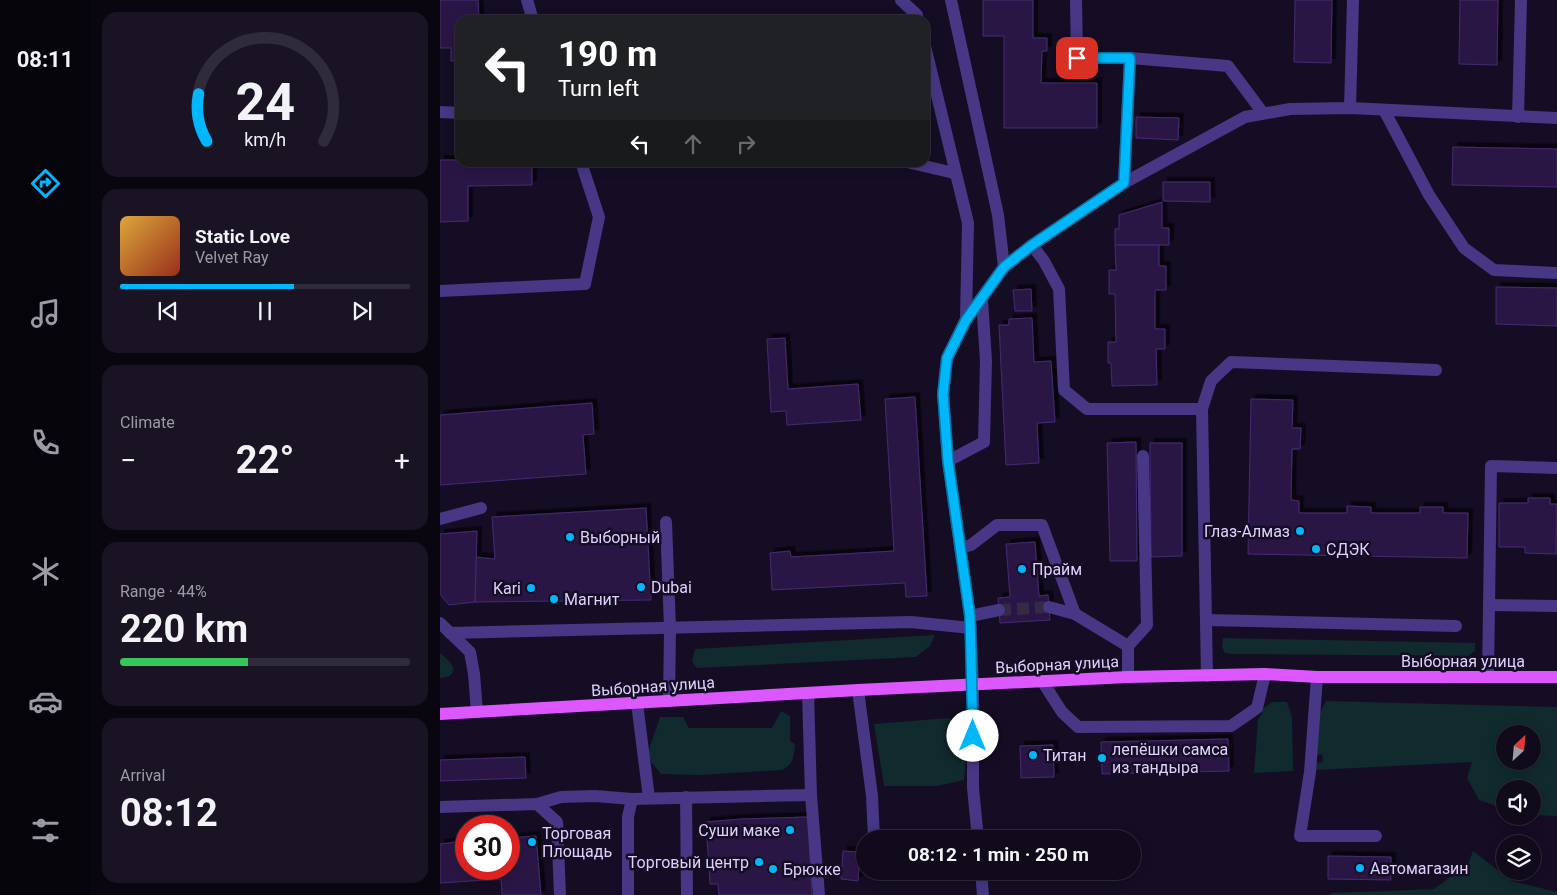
<!DOCTYPE html>
<html lang="en">
<head>
<meta charset="utf-8">
<style>
	body { margin:0; font-family:Roboto,sans-serif; background:#191324; color:#f1f3f6; height:100vh; display:flex; flex-direction:column; font-size:19px; white-space:nowrap }
	* { box-sizing:border-box; margin:0 }
	p { font-size:16px; color:#9c9aa3 }
	.icon { flex:none; width:28px; height:28px; fill:none; stroke:currentColor; stroke-width:2; stroke-linecap:round; stroke-linejoin:round }
	.map { position:relative; flex:1; overflow:hidden }
	.sheet { display:flex; flex-direction:column; gap:12px; padding:12px; background:#09060f; width:350px }
	.sheet>* { flex:none }
	.top-card { position:absolute; left:15px; top:15px; width:475px; height:152px; border-radius:15px; box-shadow:0 2px 12px #0003,0 0 0 1px #302b3a; background:#202124; color:#fff; overflow:hidden }
	.needle { width:32px; rotate:26deg }
	.buttons { position:absolute; left:1056px; top:725px; display:grid; gap:10px }
	.buttons a { display:grid; place-items:center; width:45px; height:45px; border-radius:50%; background:#100a1b; box-shadow:0 2px 12px #0003,0 0 0 1px #302b3a; font-size:25px }
	.speed { position:absolute; left:15px; top:815px; display:flex; gap:10px; font-size:25px; font-weight:700; text-align:center }
	.speed>* { display:grid; place-content:center; width:65px; height:65px; border-radius:50%; background:#100a1b; box-shadow:0 2px 12px #0003,0 0 0 1px #302b3a; line-height:1 }
	.speed .limit { border:8px solid #d22; background:#fff; color:#111 }
	.pin { position:absolute; display:grid; place-items:center; width:42px; height:42px; color:#fff; margin:-21px; border-radius:10px; box-shadow:0 2px 8px #0006 }
	.me { position:absolute; width:55px; margin:-28px; rotate:0deg; stroke-linejoin:round; filter:drop-shadow(0 0 4px #0008) }
	.turn { display:flex; align-items:center; gap:18px; height:105px; padding:0 20px; font-size:22px }
	.turn .icon { width:65px; height:65px; stroke-width:2.5 }
	.turn b { display:block; font-size:35px; line-height:42px }
	.lanes { display:flex; align-items:center; height:48px; padding:0 20px; background:#0003; justify-content:center; gap:25px; direction:ltr }
	.lanes .off { opacity:.35 }
	.big { font-size:38px; font-weight:700; line-height:1.1 }
	.sheet .tile { flex:1; display:flex; flex-direction:column; justify-content:center; gap:8px; min-width:0; padding:0 18px; border-radius:15px; background:#191324 }
	.sheet .dial { align-items:center; gap:0 }
	.dial svg { height:130px; overflow:visible; fill:none; stroke:#302b3a; stroke-width:7; stroke-linecap:round; text-anchor:middle }
	.dial text { fill:#f1f3f6; stroke:none }
	.song { display:flex; align-items:center; gap:15px }
	.cover { width:60px; height:60px; border-radius:8px; background:linear-gradient(135deg,hsl(40 70% 55%),hsl(10 70% 35%)) }
	.played { height:5px; border-radius:2px; background:linear-gradient(90deg,#00b7fb 60%,#302b3a 60%) }
	.keys { display:flex; justify-content:space-around; direction:ltr }
	.heat { display:flex; justify-content:space-between; align-items:center; font-size:28px; direction:ltr }
	.charge { height:8px; border-radius:4px; background:linear-gradient(90deg,#34c759 44%,#302b3a 0) }
	.trip { position:absolute; left:416px; top:830px; width:285px; height:50px; border-radius:25px; background:#100a1b; box-shadow:0 2px 12px #0003,0 0 0 1px #302b3a; font-weight:700; line-height:50px; text-align:center }
	main { display:flex; flex:1; min-height:0 }
	.menu { display:flex; flex-direction:column; width:90px; justify-content:space-around; align-items:center; background:#06040b; color:#9c9aa3 }
	.menu .icon { width:35px; height:35px }
	.menu .current { color:#00b7fb }
	.menu b { font-size:22px; color:#f1f3f6 }
	.map>svg:first-child { display:block }
	.green { fill:#102a2e; fill-rule:evenodd }
	.building { fill:#2a1945; stroke:#452a72; filter:url(#shadow) }
	.lines { fill:none; stroke-linecap:round; stroke-linejoin:round }
	.minor-tunnel { stroke:#332a45; stroke-width:12; stroke-dasharray:12 6; stroke-linecap:butt }
	.minor { stroke:#473784; stroke-width:12 }
	.major { stroke:#dd57ff; stroke-width:12 }
	.route-casing { stroke:#0077a3; stroke-width:12 }
	.route { stroke:#00b7fb; stroke-width:9 }
	.poi-dot { fill:#00b7fb; stroke:#150d24; stroke-width:2 }
	.labels { text-anchor:middle; stroke-width:5; stroke-linejoin:round; paint-order:stroke }
	.poi-label { font-size:16px; fill:#ded0ff; stroke:#150d24; text-anchor:start }
	.street-label { font-size:16px; fill:#ded0ff; stroke:#150d24 }
</style>
</head>
<body>
<main>
<nav class="menu">
<b>08:11</b>
<svg class="icon current" aria-label="directions" viewBox="0 0 24 24"><path d="M12 3l9 9-9 9-9-9zM9 14v-3h6M13 9l2 2-2 2"/></svg>
<svg class="icon" aria-label="music" viewBox="0 0 24 24"><path d="M9 18V5l10-2v13"/><circle cx="6" cy="18" r="3"/><circle cx="16" cy="16" r="3"/></svg>
<svg class="icon" aria-label="phone" viewBox="0 0 24 24"><path d="M5 4h4l2 5-3 2q2 4 5 5l2-3 5 2v4C11 20 4 13 5 4z"/></svg>
<svg class="icon" aria-label="climate" viewBox="0 0 24 24"><path d="M12 3v18M4 7l16 10M4 17L20 7"/></svg>
<svg class="icon" aria-label="car" viewBox="0 0 24 24"><path d="M5 17H2v-5l4-1 3-4h7l3 4 3 1v5h-3M9 17h6M6 11h13"/><circle cx="7" cy="17" r="2"/><circle cx="17" cy="17" r="2"/></svg>
<svg class="icon" aria-label="filters" viewBox="0 0 24 24"><path d="M4 7h16M4 17h16"/><circle cx="9" cy="7" r="2"/><circle cx="15" cy="17" r="2"/></svg>
</nav>
<section class="sheet">
<div class="tile dial"><svg viewBox="0 0 100 80">
<path d="M14 69A42 42 0 1 1 86 69"/>
<path d="M14 69A42 42 0 0 1 9 40" stroke="#00b7fb"/>
<text x="50" y="56" font-size="32" font-weight="700">24</text>
<text x="50" y="72" font-size="11">km/h</text>
</svg></div>
<div class="tile">
<div class="song"><i class="cover"></i><div><b>Static Love</b><p>Velvet Ray</p></div></div>
<div class="played"></div>
<div class="keys"><svg class="icon" aria-label="previous" viewBox="0 0 24 24"><path d="M18 5L8 12l10 7zM5 5v14"/></svg><svg class="icon" aria-label="pause" viewBox="0 0 24 24"><path d="M8 5v14M16 5v14"/></svg><svg class="icon" aria-label="next" viewBox="0 0 24 24"><path d="M6 5l10 7-10 7zM19 5v14"/></svg></div>
</div>
<div class="tile"><p>Climate</p>
<div class="heat"><a>−</a><b class="big">22°</b><a>+</a></div>
</div>
<div class="tile"><p>Range · 44%</p><b class="big">220 km</b><div class="charge"></div></div>
<div class="tile"><p>Arrival</p><b class="big">08:12</b></div>
</section>
<div class="map">
<svg width="1117" height="895" viewBox="0 0 1117 895">
	<defs>
		<filter id="shadow"><feDropShadow dx="4.5" dy="-4.5" stdDeviation="0" flood-color="#0009"/></filter>
	</defs>
	<rect width="100%" height="100%" fill="#150d24"/>
	<g class="green">
		<polygon points="495,635 490,646 476,657 257,668 252,662 255,649"/>
		<polygon points="783,638 1035,643 1035,651 1028,656 794,654 785,653 782,647"/>
		<path d="M 0,653 L 10,662 L 14,669 C 11,677 8,677 0,678 Z"/>
		<path d="M 886,701 L 1117,707 L 1117,816 L 1093,815 L 1092,789 L 1065,789 L 1065,809 L 1039,800 L 1027,778 L 1032,762 L 876,770 L 875,763 L 883,762 L 882,754 L 876,755 L 875,722 ZM 1065,734 L 1092,734 L 1092,761 L 1065,761 Z"/>
		<polygon points="832,702 847,702 852,717 853,771 814,773 818,719 822,714 822,709"/>
		<path d="M 341,711 L 350,716 L 350,741 L 355,744 C 354,756 354,764 342,770 L 259,775 L 221,774 L 211,762 L 208,752 L 220,717 L 243,717 L 249,728 L 332,728 Z"/>
		<path d="M 509,718 C 532,737 526,754 524,780 L 497,786 L 444,786 L 434,724 Z"/>
		<polygon points="1033,851 1072,881 1117,892 1117,895 890,895 891,893 994,889 1028,864"/>
	</g>
	<g class="building">
		<polygon points="0,0 38,0 39,20 20,20 20,61 11,61 11,48 0,48"/>
		<polygon points="543,0 593,0 593,38 607,38 607,51 602,51 601,83 657,83 657,128 564,128 564,36 543,36"/>
		<polygon points="855,0 892,0 891,63 854,62"/>
		<polygon points="1020,0 1058,0 1057,65 1019,64"/>
		<polygon points="696,117 739,118 738,140 696,138"/>
		<polygon points="1013,147 1117,149 1117,187 1012,185"/>
		<polygon points="0,160 20,160 20,162 92,162 92,185 28,186 28,221 0,222"/>
		<polygon points="723,182 770,182 770,202 723,201"/>
		<polygon points="722,202 722,228 729,228 729,245 675,245 675,229 679,229 679,215"/>
		<polygon points="675,245 719,245 719,266 726,266 726,290 715,290 715,329 725,329 725,349 716,349 717,385 672,386 671,363 668,363 668,342 676,342 675,294 669,294 669,270 676,270"/>
		<polygon points="1056,287 1117,288 1117,326 1056,324"/>
		<polygon points="591,289 592,311 575,311 573,290"/>
		<polygon points="592,318 594,362 611,361 615,422 597,423 599,463 566,465 559,325 569,325 569,319"/>
		<polygon points="345,338 348,389 418,384 421,420 347,425 346,411 331,412 327,339"/>
		<polygon points="475,397 487,596 466,597 465,583 332,590 330,553 350,551 351,557 454,551 445,399"/>
		<polygon points="811,399 853,400 852,428 861,428 860,449 852,449 851,500 859,501 859,513 907,513 907,506 931,507 931,513 980,513 980,507 1003,507 1003,513 1028,513 1027,558 808,554"/>
		<polygon points="152,403 154,434 143,435 146,474 0,485 0,415"/>
		<polygon points="696,442 697,561 670,561 667,443"/>
		<polygon points="710,443 742,443 742,556 711,557"/>
		<polygon points="1088,498 1110,498 1110,504 1117,504 1116,554 1085,553 1085,547 1059,547 1059,503 1088,503"/>
		<polygon points="206,508 211,600 35,602 35,557 55,559 52,517"/>
		<polygon points="37,531 35,602 9,605 0,594 0,534"/>
		<polygon points="595,542 599,596 608,595 610,620 560,623 558,598 570,597 566,544"/>
		<polygon points="788,739 789,771 662,774 661,742"/>
		<polygon points="613,745 614,777 581,778 580,746"/>
		<polygon points="85,757 86,778 0,781 0,760"/>
		<polygon points="368,817 372,895 279,895 278,884 270,884 266,822 301,819"/>
		<polygon points="96,836 101,895 62,895 61,879 0,883 0,844 26,841 26,869 69,869 69,838"/>
		<polygon points="403,851 420,852 418,881 401,879"/>
		<polygon points="888,856 951,857 951,880 888,879"/>
	</g>
	<g class="lines">
		<polyline class="minor-tunnel" points="559,610 609,607"/>
		<g class="minor">
			<polyline points="87,0 93,20"/>
			<polyline points="461,0 477,15"/>
			<polyline points="511,0 558,215 564,267"/>
			<polyline points="636,0 637,58 690,58 684,183"/>
			<polyline points="485,46 528,223 526,319"/>
			<polyline points="690,58 788,66 823,113"/>
			<polyline points="910,108 913,0"/>
			<polyline points="944,110 989,195 1024,248 1054,270 1117,273"/>
			<polyline points="0,112 20,113"/>
			<polyline points="1078,117 1081,0"/>
			<polyline points="467,162 514,173"/>
			<polyline points="592,245 604,261 619,289 624,390 647,409 762,409"/>
			<polyline points="0,291 145,284 159,217 141,162"/>
			<polyline points="508,461 544,442 546,361 542,300"/>
			<polyline points="0,519 41,508"/>
			<polyline points="226,522 230,628 229,701"/>
			<polyline points="520,548 531,545 557,525 602,525 635,614"/>
			<polyline points="1049,605 1117,606"/>
			<polyline points="609,607 635,614 688,646"/>
			<polyline points="530,616 559,610"/>
			<polyline points="766,620 1016,626"/>
			<polyline points="0,623 30,652 34,674 37,712"/>
			<polyline points="10,633 471,622 531,628"/>
			<polyline points="767,676 762,409 771,381 791,362 996,370"/>
			<polyline points="688,677 688,646 707,625 703,456"/>
			<polyline points="877,677 870,772 860,836 936,836"/>
			<polyline points="1048,677 1051,466 1117,468"/>
			<polyline points="602,681 622,712 638,727 791,726 817,708 825,674"/>
			<polyline points="418,690 432,796 434,839"/>
			<polyline points="368,693 371,795 379,895"/>
			<polyline points="197,703 209,798"/>
			<polyline points="246,797 247,895"/>
			<polyline points="97,804 121,797 155,796 192,799 371,795"/>
			<polyline points="0,807 97,804 117,822 120,895"/>
			<polyline points="538,839 533,788 533,685 530,616 508,461 503,394 507,358 526,319 564,267 592,245 684,183 805,117 850,109 910,108 1117,118"/>
			<polyline points="541,871 543,895"/>
			<polyline points="188,895 188,817 192,799"/>
		</g>
		<polyline class="major" points="0,714 418,690 688,677 825,674 877,677 1117,677"/>
	</g>
	<g class="lines">
		<g class="route-casing">
			<polyline id="route" points="533,736 530,616 508,461 503,394 507,358 526,320 564,267 592,245 684,183 690,58 637,58"/>
		</g>
		<use href="#route" class="route"/>
	</g>
	<g class="poi-dot">
		<circle cx="860" cy="531" r="5"/>
		<circle cx="130" cy="537" r="5"/>
		<circle cx="876" cy="549" r="5"/>
		<circle cx="582" cy="569" r="5"/>
		<circle cx="201" cy="587" r="5"/>
		<circle cx="91" cy="588" r="5"/>
		<circle cx="114" cy="599" r="5"/>
		<circle cx="593" cy="755" r="5"/>
		<circle cx="662" cy="758" r="5"/>
		<circle cx="350" cy="830" r="5"/>
		<circle cx="92" cy="842" r="5"/>
		<circle cx="319" cy="862" r="5"/>
		<circle cx="920" cy="868" r="5"/>
		<circle cx="333" cy="869" r="5"/>
	</g>
	<g class="labels">
		<g class="poi-label">
			<text x="850" y="537" text-anchor="end">Глаз-Алмаз</text>
			<text x="140" y="543">Выборный</text>
			<text x="886" y="555">СДЭК</text>
			<text x="592" y="575">Прайм</text>
			<text x="211" y="593">Dubai</text>
			<text x="81" y="594" text-anchor="end">Kari</text>
			<text x="124" y="605">Магнит</text>
			<text x="672" y="755">лепёшки самса<tspan x="672" dy="18">из тандыра</tspan></text>
			<text x="603" y="761">Титан</text>
			<text x="340" y="836" text-anchor="end">Суши маке</text>
			<text x="102" y="839">Торговая<tspan x="102" dy="18">Площадь</tspan></text>
			<text x="309" y="868" text-anchor="end">Торговый центр</text>
			<text x="930" y="874">Автомагазин</text>
			<text x="343" y="875">Брюкке</text>
		</g>
		<g class="street-label">
			<text x="1023" y="667">Выборная улица</text>
			<text transform="translate(617 664) rotate(-3)" y="6">Выборная улица</text>
			<text transform="translate(213 686) rotate(-4)" y="6">Выборная улица</text>
		</g>
	</g>
</svg>
<div class="buttons">
<a><svg class="needle" viewBox="-14 -14 28 28"><path d="M0-13l5 13h-10z" fill="#e53935"/><path d="M0 13l5-13h-10z" fill="#9c9aa3"/></svg></a>
<a><svg class="icon" aria-label="sound" viewBox="0 0 24 24"><path d="M4 9h4l5-4v14l-5-4H4zM17 9q2 3 0 6"/></svg></a>
<a><svg class="icon" aria-label="layers" viewBox="0 0 24 24"><path d="M12 4l9 5-9 5-9-5zM3 14l9 5 9-5"/></svg></a>
</div>
<div class="speed"><div class="limit">30</div></div>
<div class="pin" style="left:637px;top:58px;background:#d93025"><svg class="icon" aria-label="arrive" viewBox="0 0 24 24"><path d="M6 21V4h12l-3 4 3 4H6"/></svg></div>
<svg class="me" style="left:533px;top:736px" viewBox="-20 -20 40 40"><circle r="19" fill="#fff"/><path d="M0-13L10 11 0 6-10 11z" fill="#00b7fb"/></svg>
<div class="trip">08:12 · 1 min · 250 m</div>
<div class="top-card">
<div class="turn"><svg class="icon" aria-label="left" viewBox="0 0 24 24"><path d="M17 20v-9H6M10 6l-5 5 5 5"/></svg><div><b>190 m</b>Turn left</div></div>
<div class="lanes"><svg class="icon" aria-label="left" viewBox="0 0 24 24"><path d="M17 20v-9H6M10 6l-5 5 5 5"/></svg><svg class="icon off" aria-label="ahead" viewBox="0 0 24 24"><path d="M12 20V5M6 11l6-6 6 6"/></svg><svg class="icon off" aria-label="right" viewBox="0 0 24 24"><path d="M7 20v-9h11M14 6l5 5-5 5"/></svg></div>
</div>
</div>
</main>
</body>
</html>
